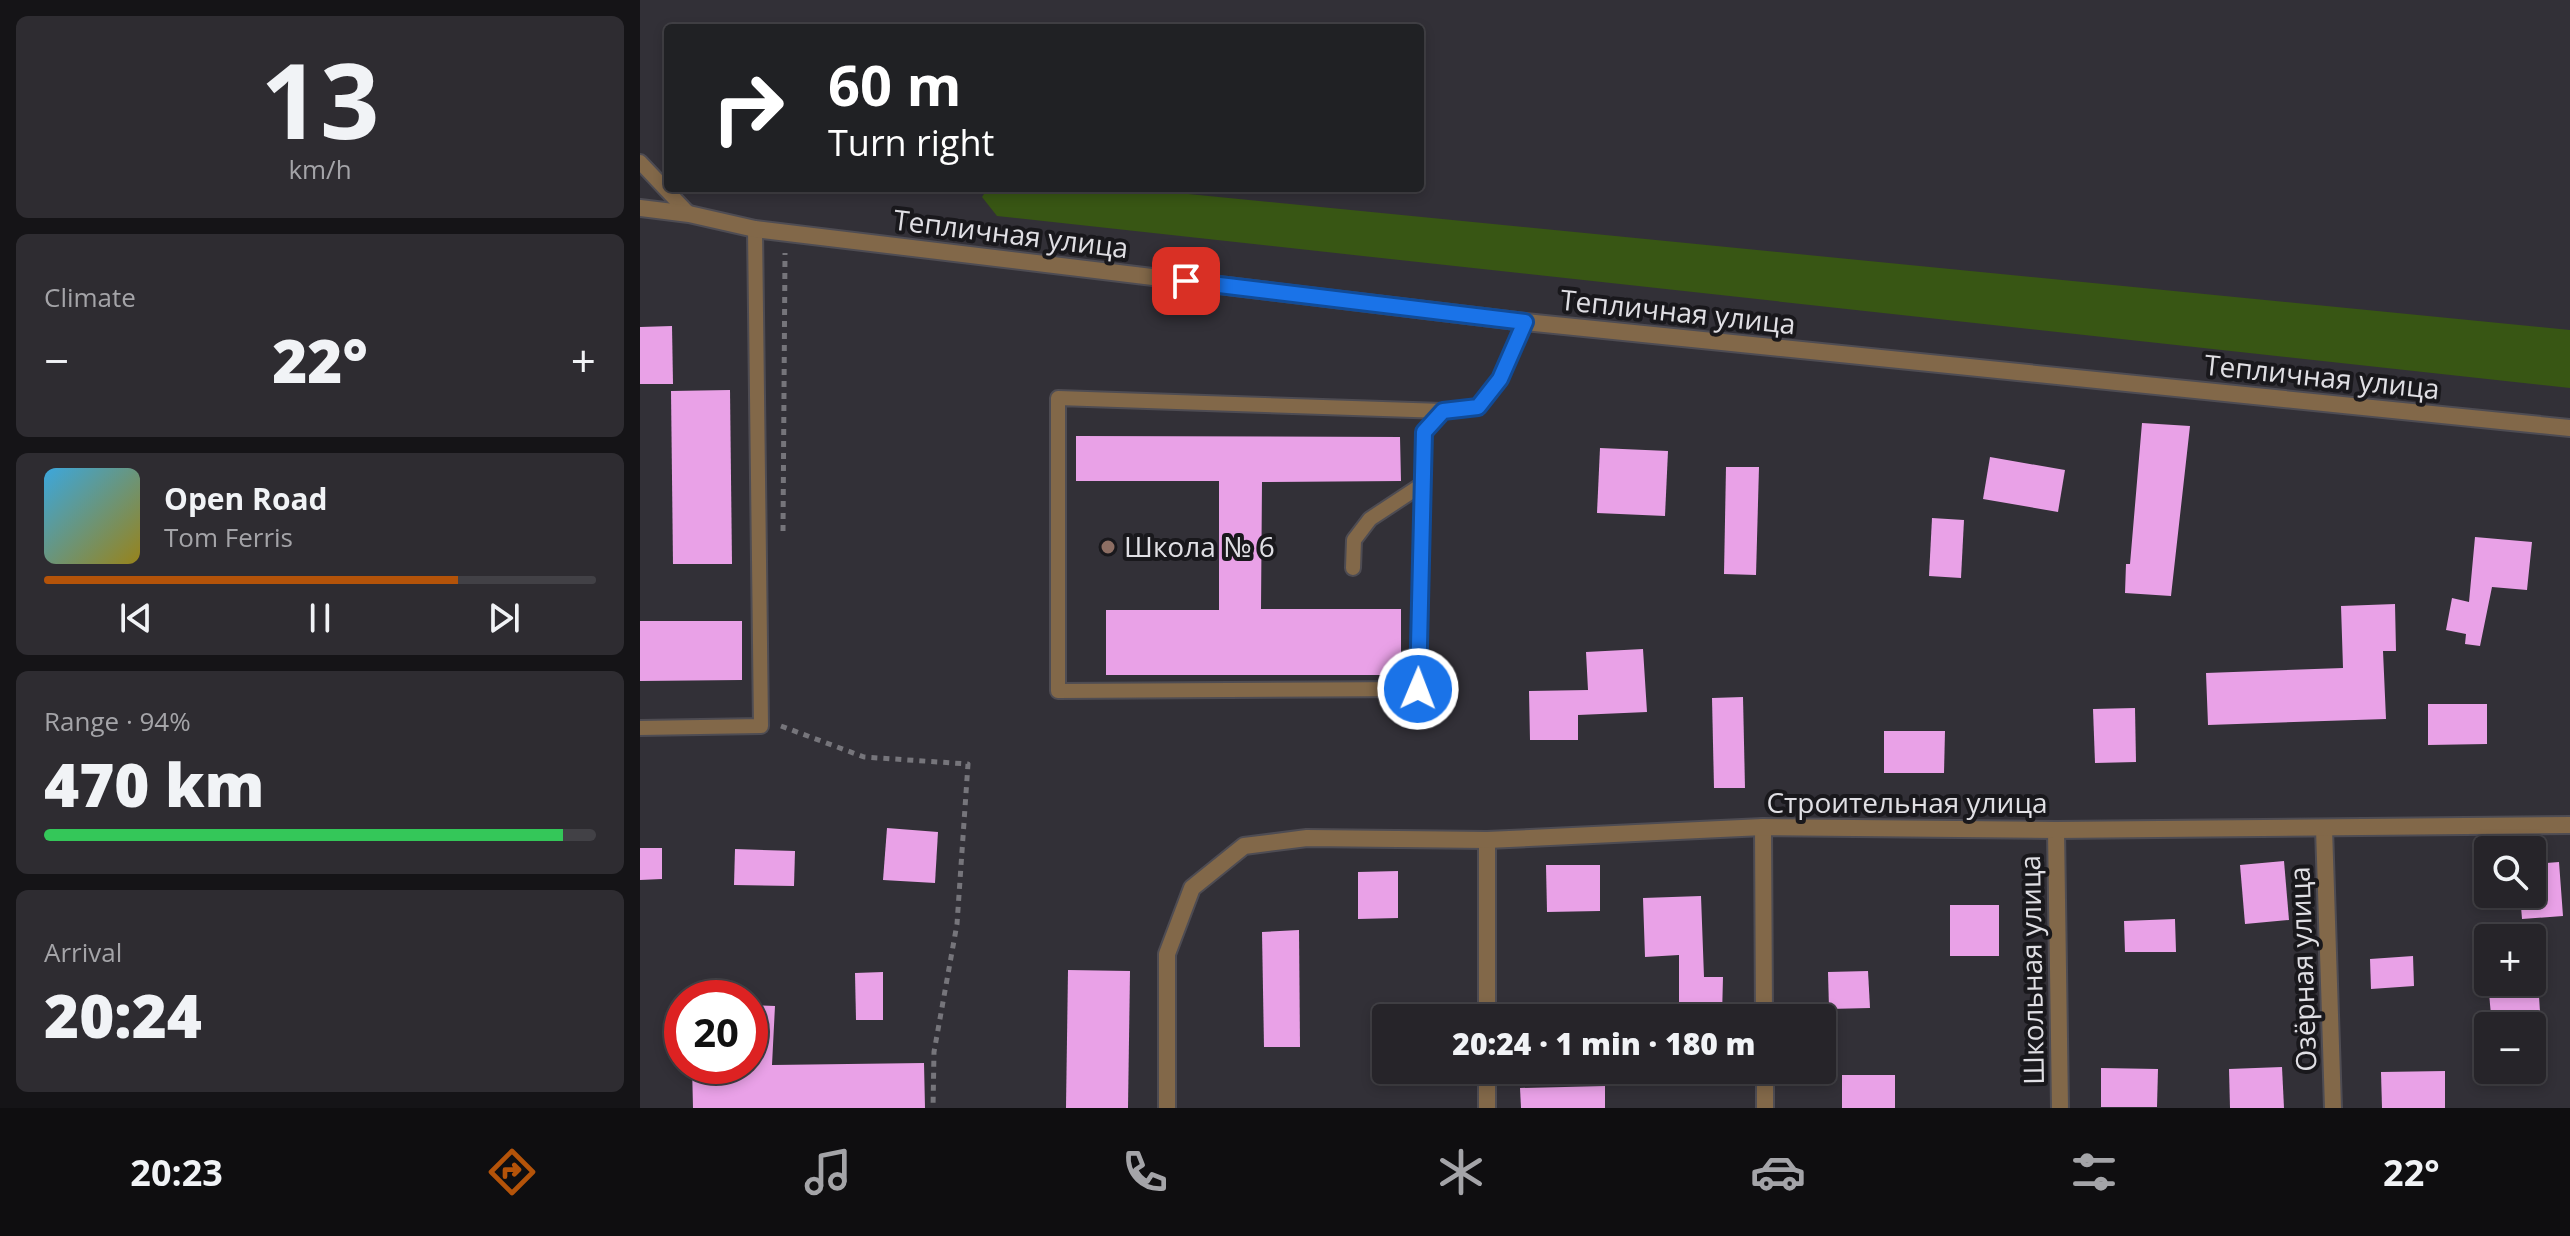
<!DOCTYPE html>
<html lang="en">
<head>
<meta charset="utf-8">
<style>
	body { margin:0; font-family:"Open Sans",sans-serif; background:#2e2c31; color:#f1f3f6; height:100vh; display:flex; flex-direction:column; font-size:30px; white-space:nowrap }
	* { box-sizing:border-box; margin:0 }
	p { font-size:26px; color:#a4a4a8 }
	.icon { flex:none; width:44px; height:44px; fill:none; stroke:currentColor; stroke-width:2; stroke-linecap:round; stroke-linejoin:round }
	.map { position:relative; flex:1; overflow:hidden }
	.details { display:flex; flex-direction:column; gap:16px; padding:16px; background:#151417; width:640px }
	.details>* { flex:none }
	.top-card { position:absolute; left:24px; top:24px; width:760px; height:168px; border-radius:8px; box-shadow:0 4px 12px #0003,0 0 0 2px #424146; background:#202124; color:#fff; overflow:hidden }
	.controls { position:absolute; left:1834px; top:836px; display:grid; gap:16px }
	.controls a { display:grid; place-items:center; width:72px; height:72px; border-radius:8px; background:#262429; box-shadow:0 4px 12px #0003,0 0 0 2px #424146; font-size:40px }
	.speed { position:absolute; left:24px; top:980px; display:flex; gap:16px; font-size:40px; font-weight:700; text-align:center }
	.speed>* { display:grid; place-content:center; width:104px; height:104px; border-radius:50%; background:#262429; box-shadow:0 4px 12px #0003,0 0 0 2px #424146; line-height:1 }
	.speed .limit { border:12px solid #d22; background:#fff; color:#111 }
	.pin { position:absolute; display:grid; place-items:center; width:68px; height:68px; color:#fff; margin:-34px; border-radius:16px; box-shadow:0 4px 12px #0006 }
	.me { position:absolute; width:88px; margin:-44px; rotate:1deg; stroke-linejoin:round; filter:drop-shadow(0 0 6px #0008) }
	.turn { display:flex; align-items:center; gap:28px; height:168px; padding:0 32px; font-size:36px }
	.turn .icon { width:104px; height:104px; stroke-width:2.5 }
	.turn b { display:block; font-size:56px; line-height:68px }
	.big { font-size:60px; font-weight:800; line-height:1.1 }
	.details .widget { flex:1; display:flex; flex-direction:column; justify-content:center; gap:12px; min-width:0; padding:0 28px; border-radius:12px; background:#2e2c31 }
	.details .dial { align-items:center; gap:0 }
	.dial b { font-size:104px; line-height:1 }
	.song { display:flex; align-items:center; gap:24px }
	.cover { width:96px; height:96px; border-radius:12px; background:linear-gradient(135deg,hsl(200 70% 55%),hsl(50 70% 35%)) }
	.played { height:8px; border-radius:4px; background:linear-gradient(90deg,#b45309 75%,#424146 75%) }
	.keys { display:flex; justify-content:space-around; direction:ltr }
	.heat { display:flex; justify-content:space-between; align-items:center; font-size:44px; direction:ltr }
	.charge { height:12px; border-radius:6px; background:linear-gradient(90deg,#34c759 94%,#424146 0) }
	.trip { position:absolute; left:732px; top:1004px; width:464px; height:80px; border-radius:8px; background:#262429; box-shadow:0 4px 12px #0003,0 0 0 2px #424146; font-weight:800; line-height:80px; text-align:center }
	.tab-bar { display:flex; height:128px; justify-content:space-around; align-items:center; background:#0f0e10; color:#a4a4a8 }
	.tab-bar .icon { width:56px; height:56px }
	.tab-bar .current { color:#b45309 }
	.tab-bar b { font-size:36px; color:#f1f3f6 }
	main { display:flex; flex:1; min-height:0 }
	.map>svg:first-child { display:block }
	.green { fill:#385614 }
	.building { fill:#e9a1e7 }
	.lines { fill:none; stroke-linecap:round; stroke-linejoin:round }
	.service-casing { stroke:#4e4c53; stroke-width:18 }
	.minor-casing { stroke:#4e4c53; stroke-width:20 }
	.path { stroke:#76757b; stroke-width:5; stroke-dasharray:6 6; stroke-linecap:butt }
	.service { stroke:#826849; stroke-width:14 }
	.minor { stroke:#826849; stroke-width:16 }
	.route-casing { stroke:#114b97; stroke-width:20 }
	.route { stroke:#1a73e8; stroke-width:14 }
	.education-dot { fill:#8d6e63; stroke:#19181c; stroke-width:3 }
	.labels { text-anchor:middle; stroke-width:8; stroke-linejoin:round; paint-order:stroke }
	.street-label { font-size:28px; fill:#e0dfe4; stroke:#19181c }
	.poi-label { font-size:28px; fill:#e0dfe4; stroke:#19181c; text-anchor:start }
</style>
</head>
<body>
<main>
<section class="details">
<div class="widget dial"><b>13</b><p>km/h</p></div>
<div class="widget"><p>Climate</p>
<div class="heat"><a>−</a><b class="big">22°</b><a>+</a></div>
</div>
<div class="widget">
<div class="song"><i class="cover"></i><div><b>Open Road</b><p>Tom Ferris</p></div></div>
<div class="played"></div>
<div class="keys"><svg class="icon" aria-label="previous" viewBox="0 0 24 24"><path d="M18 5L8 12l10 7zM5 5v14"/></svg><svg class="icon" aria-label="pause" viewBox="0 0 24 24"><path d="M8 5v14M16 5v14"/></svg><svg class="icon" aria-label="next" viewBox="0 0 24 24"><path d="M6 5l10 7-10 7zM19 5v14"/></svg></div>
</div>
<div class="widget"><p>Range · 94%</p><b class="big">470 km</b><div class="charge"></div></div>
<div class="widget"><p>Arrival</p><b class="big">20:24</b></div>
</section>
<div class="map">
<svg width="1930" height="1108" viewBox="0 0 1930 1108">
	<rect width="100%" height="100%" fill="#323037"/>
	<polygon class="green" points="348,188 487,188 1930,330 1930,388 357,216 342,197"/>
	<g class="building">
		<polygon points="32,326 33,384 0,384 0,327"/>
		<polygon points="90,390 92,564 33,564 31,391"/>
		<polygon points="1502,423 1550,426 1531,596 1485,593 1486,564 1490,564"/>
		<polygon points="436,436 760,437 761,481 622,482 621,609 761,609 761,675 466,675 466,610 579,610 579,481 436,481"/>
		<polygon points="960,448 1028,451 1025,516 957,513"/>
		<polygon points="1350,457 1425,470 1418,512 1343,499"/>
		<polygon points="1086,467 1119,467 1116,575 1084,574"/>
		<polygon points="1292,518 1324,520 1321,578 1289,576"/>
		<polygon points="1835,537 1892,542 1887,590 1852,587 1840,646 1825,644 1826,634 1806,630 1812,598 1829,602"/>
		<polygon points="1755,604 1756,651 1743,651 1746,719 1568,725 1566,673 1703,668 1701,606"/>
		<polygon points="0,621 102,621 102,680 0,681"/>
		<polygon points="1003,649 1007,712 938,715 938,740 890,740 889,691 948,690 946,652"/>
		<polygon points="1103,697 1105,788 1074,788 1072,698"/>
		<polygon points="1788,704 1847,704 1847,744 1788,745"/>
		<polygon points="1495,708 1496,762 1455,763 1453,709"/>
		<polygon points="1244,731 1305,731 1304,773 1244,773"/>
		<polygon points="247,828 298,832 295,883 243,880"/>
		<polygon points="0,848 22,848 22,879 0,880"/>
		<polygon points="95,849 155,851 154,886 94,885"/>
		<polygon points="1644,861 1649,920 1605,924 1600,865"/>
		<polygon points="1919,862 1923,916 1882,919 1880,894 1892,894 1892,864"/>
		<polygon points="906,865 960,865 960,911 907,912"/>
		<polygon points="758,871 758,918 718,919 718,872"/>
		<polygon points="1061,896 1064,977 1083,977 1082,1016 1039,1016 1039,955 1005,957 1003,898"/>
		<rect x="1310" y="905" width="49" height="51"/>
		<polygon points="1535,919 1536,952 1485,952 1484,921"/>
		<polygon points="659,930 660,1047 624,1047 622,932"/>
		<polygon points="1773,956 1774,986 1731,989 1730,959"/>
		<polygon points="428,970 490,971 488,1108 426,1108"/>
		<polygon points="1228,971 1230,1008 1189,1009 1188,972"/>
		<polygon points="243,972 243,1020 216,1020 215,973"/>
		<polygon points="1848,982 1898,982 1901,1026 1852,1026"/>
		<polygon points="110,1005 135,1006 132,1065 284,1063 285,1108 53,1108 52,1066 110,1066"/>
		<polygon points="1642,1067 1644,1108 1590,1108 1589,1069"/>
		<polygon points="1461,1068 1518,1069 1517,1107 1461,1107"/>
		<polygon points="1805,1071 1805,1108 1742,1108 1741,1072"/>
		<rect x="1202" y="1075" width="53" height="33"/>
		<polygon points="965,1086 965,1108 881,1108 880,1088"/>
	</g>
	<g class="lines">
		<g class="service-casing">
			<g id="service">
				<polyline points="0,162 49,214"/>
				<polyline points="803,411 418,398 418,691 778,689 784,432 803,411 838,407 860,379 885,322"/>
				<polyline points="713,568 714,540 730,519 783,484"/>
				<polyline points="0,728 121,726 115,229"/>
			</g>
		</g>
		<g class="minor-casing">
			<g id="minor">
				<polyline points="0,208 49,214 115,229 885,322 1930,428"/>
				<polyline points="1123,827 1124,1018"/>
				<polyline points="1684,828 1693,1108"/>
				<polyline points="1416,830 1420,1108"/>
				<polyline points="847,1018 847,840"/>
				<polyline points="1125,1070 1125,1108"/>
				<polyline points="527,1108 527,954 552,888 604,846 667,838 847,840 1123,827 1416,830 1930,825"/>
				<polyline points="847,1108 847,1070"/>
			</g>
		</g>
		<g class="path">
			<polyline points="143,531 145,253"/>
			<polyline points="141,726 224,757 328,764 317,924 294,1052 293,1108"/>
		</g>
		<use href="#service" class="service"/>
		<use href="#minor" class="minor"/>
	</g>
	<g class="lines">
		<g class="route-casing">
			<polyline id="route" points="546,281 885,322 860,379 838,407 803,411 784,432 778,689"/>
		</g>
		<use href="#route" class="route"/>
	</g>
	<circle class="education-dot" cx="468" cy="547" r="8"/>
	<g class="labels">
		<g class="street-label">
			<text transform="translate(371 234) rotate(7)" y="10">Тепличная улица</text>
			<text transform="translate(1038 312) rotate(6)" y="10">Тепличная улица</text>
			<text transform="translate(1682 377) rotate(6)" y="10">Тепличная улица</text>
			<text x="1267" y="813">Строительная улица</text>
			<text transform="translate(1663 969) rotate(-92)" y="10">Озёрная улица</text>
			<text transform="translate(1392 970) rotate(-91)" y="10">Школьная улица</text>
		</g>
		<g class="poi-label">
			<text x="484" y="557">Школа № 6</text>
		</g>
	</g>
</svg>
<div class="controls">
<a><svg class="icon" aria-label="search" viewBox="0 0 24 24"><circle cx="10" cy="10" r="6"/><path d="M15 15l6 6"/></svg></a>
<a>+</a>
<a>−</a>
</div>
<div class="speed"><div class="limit">20</div></div>
<div class="pin" style="left:546px;top:281px;background:#d93025"><svg class="icon" aria-label="arrive" viewBox="0 0 24 24"><path d="M6 21V4h12l-3 4 3 4H6"/></svg></div>
<svg class="me" style="left:778px;top:689px" viewBox="-20 -20 40 40"><circle r="17" fill="#1a73e8" stroke="#fff" stroke-width="3"/><path d="M0-11L8 9 0 5-8 9z" fill="#fff"/></svg>
<div class="trip">20:24 · 1 min · 180 m</div>
<div class="top-card">
<div class="turn"><svg class="icon" aria-label="right" viewBox="0 0 24 24"><path d="M7 20v-9h11M14 6l5 5-5 5"/></svg><div><b>60 m</b>Turn right</div></div>
</div>
</div>
</main>
<nav class="tab-bar">
<b>20:23</b>
<svg class="icon current" aria-label="directions" viewBox="0 0 24 24"><path d="M12 3l9 9-9 9-9-9zM9 14v-3h6M13 9l2 2-2 2"/></svg>
<svg class="icon" aria-label="music" viewBox="0 0 24 24"><path d="M9 18V5l10-2v13"/><circle cx="6" cy="18" r="3"/><circle cx="16" cy="16" r="3"/></svg>
<svg class="icon" aria-label="phone" viewBox="0 0 24 24"><path d="M5 4h4l2 5-3 2q2 4 5 5l2-3 5 2v4C11 20 4 13 5 4z"/></svg>
<svg class="icon" aria-label="climate" viewBox="0 0 24 24"><path d="M12 3v18M4 7l16 10M4 17L20 7"/></svg>
<svg class="icon" aria-label="car" viewBox="0 0 24 24"><path d="M5 17H2v-5l4-1 3-4h7l3 4 3 1v5h-3M9 17h6M6 11h13"/><circle cx="7" cy="17" r="2"/><circle cx="17" cy="17" r="2"/></svg>
<svg class="icon" aria-label="filters" viewBox="0 0 24 24"><path d="M4 7h16M4 17h16"/><circle cx="9" cy="7" r="2"/><circle cx="15" cy="17" r="2"/></svg>
<b>22°</b>
</nav>
</body>
</html>
